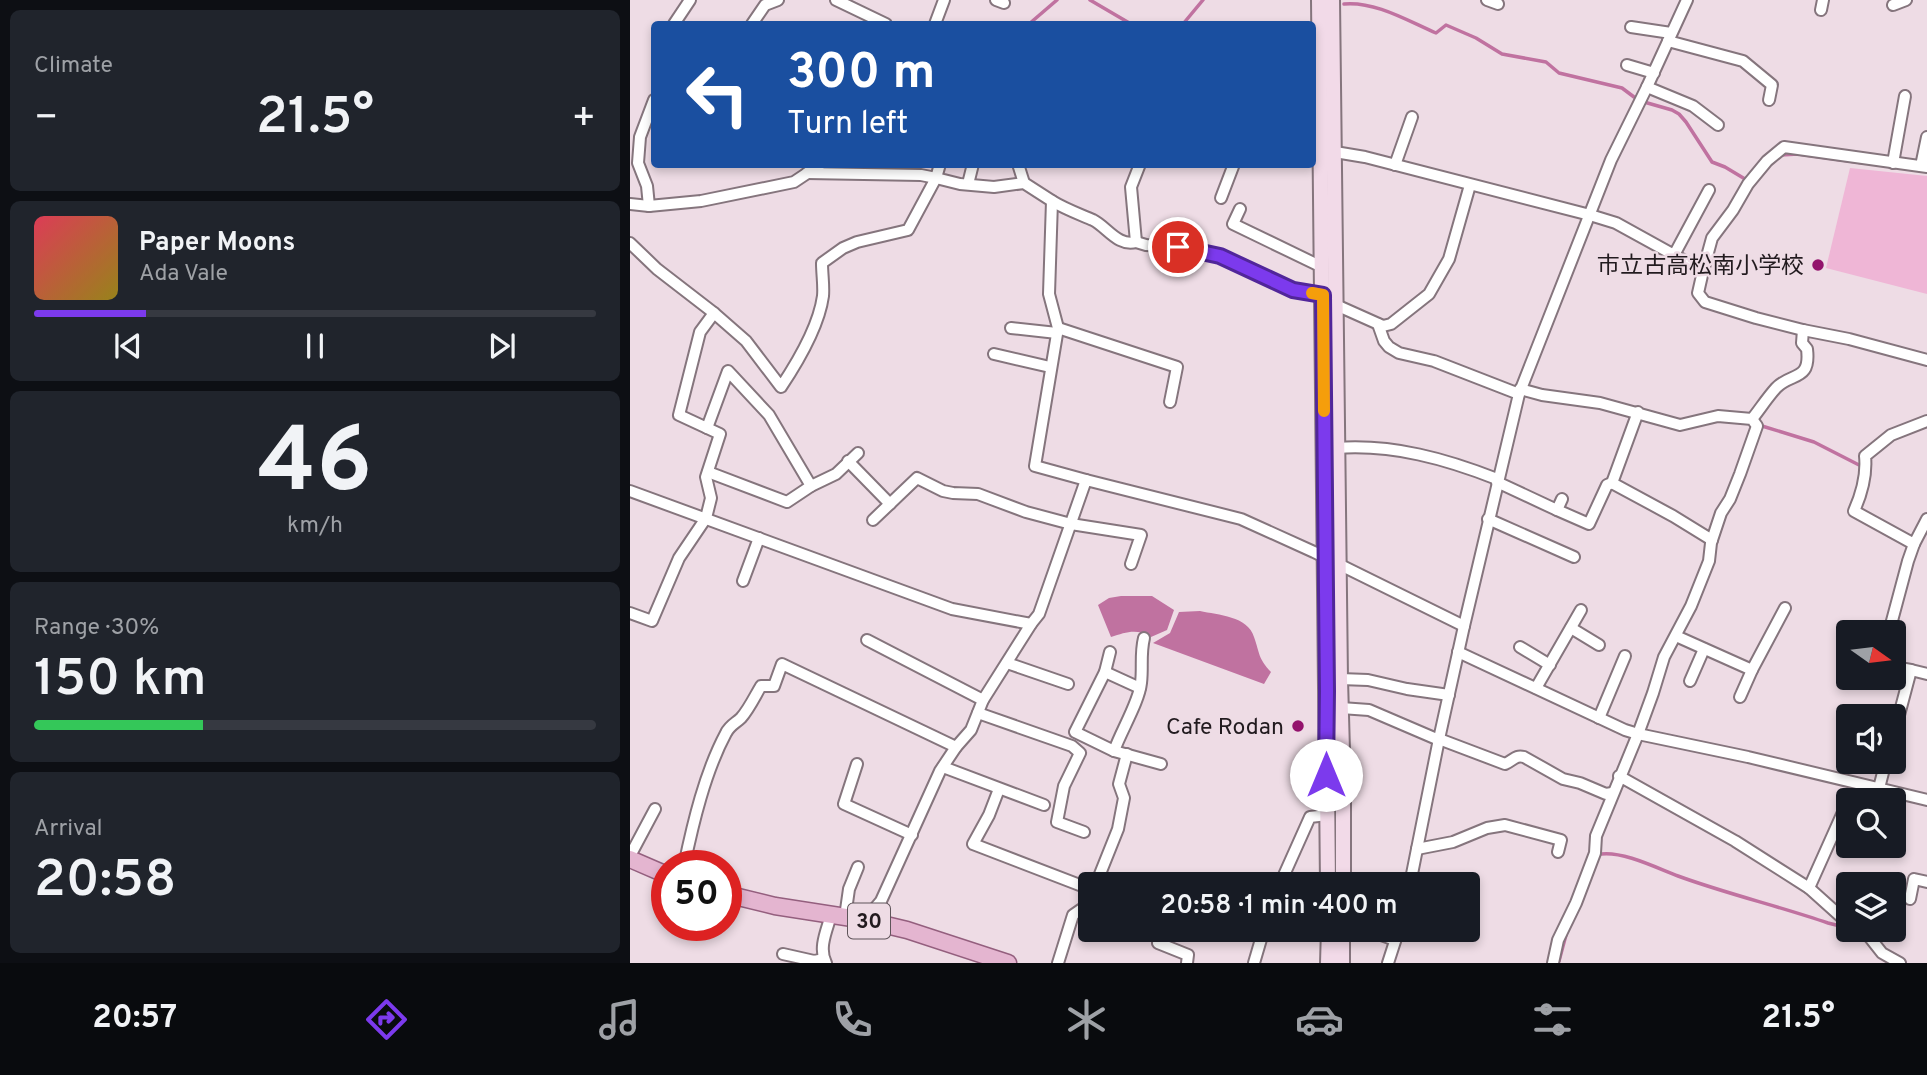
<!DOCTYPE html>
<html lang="en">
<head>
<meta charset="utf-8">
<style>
	body { margin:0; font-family:Overpass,"Noto Sans JP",sans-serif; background:#20242c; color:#f1f3f6; height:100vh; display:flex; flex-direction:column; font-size:26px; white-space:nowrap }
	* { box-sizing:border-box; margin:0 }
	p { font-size:23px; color:#9ea1a6 }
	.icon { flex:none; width:38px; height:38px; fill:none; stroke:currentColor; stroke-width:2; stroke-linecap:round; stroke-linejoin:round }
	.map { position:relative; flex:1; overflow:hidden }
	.details { display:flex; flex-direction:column; gap:10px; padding:10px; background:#0d0f14; width:630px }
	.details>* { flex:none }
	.top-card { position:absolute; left:21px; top:21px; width:665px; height:147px; border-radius:7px; box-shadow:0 4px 10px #0003; background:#1a4fa0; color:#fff; overflow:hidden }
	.needle { width:46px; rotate:104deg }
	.buttons { position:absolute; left:1206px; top:620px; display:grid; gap:14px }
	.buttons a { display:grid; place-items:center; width:70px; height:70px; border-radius:7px; background:#171b24; box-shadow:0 4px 10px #0003; font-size:35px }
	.speed { position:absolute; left:21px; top:850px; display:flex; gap:14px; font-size:35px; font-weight:700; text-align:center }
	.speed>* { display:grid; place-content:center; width:91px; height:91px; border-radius:50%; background:#171b24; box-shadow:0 4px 10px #0003; line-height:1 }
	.speed .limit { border:10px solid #d22; background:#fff; color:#111 }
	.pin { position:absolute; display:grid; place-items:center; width:60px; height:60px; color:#fff; margin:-30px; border:4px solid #fff; border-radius:50%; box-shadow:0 2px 7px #0007 }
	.me { position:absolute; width:77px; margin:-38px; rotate:0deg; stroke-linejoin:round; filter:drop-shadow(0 0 5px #0008) }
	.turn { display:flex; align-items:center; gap:24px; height:147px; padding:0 21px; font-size:32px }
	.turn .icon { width:91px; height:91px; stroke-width:2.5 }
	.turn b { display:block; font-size:49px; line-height:60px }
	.big { font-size:52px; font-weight:600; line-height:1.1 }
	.details .card { flex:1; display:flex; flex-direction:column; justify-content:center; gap:10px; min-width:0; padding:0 24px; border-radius:10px; background:#20242c }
	.details .dial { align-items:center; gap:0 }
	.dial b { font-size:91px; line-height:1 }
	.song { display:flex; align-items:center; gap:21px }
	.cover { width:84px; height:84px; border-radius:10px; background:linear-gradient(135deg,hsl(350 70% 55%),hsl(50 70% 35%)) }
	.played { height:7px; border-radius:4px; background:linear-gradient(90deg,#7c3aed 20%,#363941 20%) }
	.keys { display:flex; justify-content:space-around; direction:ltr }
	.heat { display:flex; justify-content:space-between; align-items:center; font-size:38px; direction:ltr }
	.charge { height:10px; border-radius:5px; background:linear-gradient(90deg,#34c759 30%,#363941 0) }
	.trip { position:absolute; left:448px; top:872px; width:402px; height:70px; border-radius:7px; background:#171b24; box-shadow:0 4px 10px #0003; font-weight:600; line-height:70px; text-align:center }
	.menu { display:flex; height:112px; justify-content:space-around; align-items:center; background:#090b0e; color:#9ea1a6 }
	.menu .icon { width:49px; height:49px }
	.menu .current { color:#7c3aed }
	.menu b { font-size:32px; color:#f1f3f6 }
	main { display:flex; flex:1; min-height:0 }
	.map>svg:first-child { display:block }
	.green { fill:#efb6d6 }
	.water { fill:#c072a0 }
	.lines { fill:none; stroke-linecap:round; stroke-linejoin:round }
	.stream { stroke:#c072a0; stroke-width:3.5 }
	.street-casing { stroke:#85757d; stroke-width:14 }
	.secondary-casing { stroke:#85757d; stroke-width:18 }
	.primary-casing { stroke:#945f7e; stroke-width:19 }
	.street { stroke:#fff; stroke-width:10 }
	.secondary { stroke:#f2dae8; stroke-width:14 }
	.primary { stroke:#e4b5d0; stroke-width:16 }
	.route-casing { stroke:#51269a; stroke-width:18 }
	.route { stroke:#7c3aed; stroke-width:12 }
	.slow { stroke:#f59e0b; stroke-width:12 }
	.poi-dot { fill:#93126c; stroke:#eedce5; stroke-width:2.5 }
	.labels { text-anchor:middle; stroke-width:5; stroke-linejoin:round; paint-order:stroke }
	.shield { fill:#eedce5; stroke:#5f555a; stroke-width:2 }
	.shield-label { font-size:21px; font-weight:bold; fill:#221b1f }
	.poi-label { font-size:23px; fill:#221b1f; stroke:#eedce5; text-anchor:end }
</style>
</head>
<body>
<main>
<section class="details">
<div class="card"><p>Climate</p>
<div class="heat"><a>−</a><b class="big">21.5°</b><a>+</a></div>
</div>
<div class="card">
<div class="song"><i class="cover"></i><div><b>Paper Moons</b><p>Ada Vale</p></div></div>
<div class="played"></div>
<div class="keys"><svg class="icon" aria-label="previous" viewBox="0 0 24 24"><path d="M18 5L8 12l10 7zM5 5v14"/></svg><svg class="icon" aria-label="pause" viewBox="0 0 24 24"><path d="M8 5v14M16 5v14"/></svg><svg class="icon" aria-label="next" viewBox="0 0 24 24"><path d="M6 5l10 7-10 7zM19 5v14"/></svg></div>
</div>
<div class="card dial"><b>46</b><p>km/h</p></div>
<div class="card"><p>Range · 30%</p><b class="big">150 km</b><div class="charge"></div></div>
<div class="card"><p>Arrival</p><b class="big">20:58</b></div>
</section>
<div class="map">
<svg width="1297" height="963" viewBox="0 0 1297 963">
	<rect width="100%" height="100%" fill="#eedce5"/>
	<polygon class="green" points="1220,168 1297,176 1297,294 1196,268"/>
	<g class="water">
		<path d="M 491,596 L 522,596 L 544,610 L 537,630 L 521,637 C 507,628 496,632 481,637 L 468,605 L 479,598 Z"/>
		<path d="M 570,611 C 588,615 618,616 624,637 C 630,654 628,658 641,672 L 634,684 L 523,643 L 540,633 L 549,612 Z"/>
	</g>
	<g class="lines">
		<g class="stream">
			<polyline points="460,0 501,24"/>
			<path d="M 714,4 C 745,1 778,21 806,33 L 816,25 L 846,38 L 872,54 L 916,62 L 929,73 L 992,88 L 1004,97"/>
			<polyline points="399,24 427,0"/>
			<polyline points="553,24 573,0"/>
			<polyline points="1014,102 1042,110 1049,114 1056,122 1082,162 1095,167 1115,179"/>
			<polyline points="1151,155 1168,154 1233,163"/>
			<polyline points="1132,426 1184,442 1231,466 1233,464"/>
			<path d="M 971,854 C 993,851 1027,868 1048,876 C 1097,894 1149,906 1198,923 L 1218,928"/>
			<polyline points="929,961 936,935"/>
		</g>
		<g class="street-casing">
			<g id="street">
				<polyline points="206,0 256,24"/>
				<polyline points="366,0 374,3"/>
				<polyline points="857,0 868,4"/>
				<polyline points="1263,5 1276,0"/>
				<polyline points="1191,10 1193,0"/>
				<polyline points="44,24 60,0"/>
				<polyline points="122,24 135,5 148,0"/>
				<polyline points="305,24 314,0"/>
				<polyline points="1001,27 1041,33"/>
				<polyline points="1038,41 1113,61 1142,85 1139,100"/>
				<polyline points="997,65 1024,73"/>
				<polyline points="1017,87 1063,106 1088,125"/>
				<polyline points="682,150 699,151 735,157 960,215 986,223 1073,271 1082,238 1103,210 1118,184 1137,161 1154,147 1297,167"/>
				<polyline points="1263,163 1275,96"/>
				<polyline points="310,164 306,178 330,184 364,187 394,183 422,201 419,294 428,328 405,466 456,480"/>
				<polyline points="388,164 394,183"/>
				<polyline points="765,165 782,117"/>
				<polyline points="1291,166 1297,137"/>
				<polyline points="338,184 343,164"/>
				<polyline points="591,198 604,164"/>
				<path d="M 422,201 C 435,209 449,214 463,220 C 477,227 488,247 506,242 L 501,187 L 510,164"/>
				<polyline points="0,204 19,206 71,201 164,182 191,164"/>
				<polyline points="19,206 17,186 8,163 10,137 24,100"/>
				<polyline points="610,209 603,224 692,267"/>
				<polyline points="506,242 516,245 548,247 590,256 662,290 693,295"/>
				<path d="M 0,243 L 27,269 L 84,313 L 116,341 L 151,387 C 167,363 189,325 193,296 C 194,286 192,274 192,263 L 213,248 L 227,242 L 278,230 L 306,178 L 291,175 L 177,173"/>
				<polyline points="1044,255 1079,190"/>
				<polyline points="1073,271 1068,293 1075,302 1126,318 1173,330 1219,339 1297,360"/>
				<polyline points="706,305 753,326 761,324 799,294 819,259 840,185"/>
				<polyline points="748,324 754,341 759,347 769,353 804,361 889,394"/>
				<polyline points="381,328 427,333"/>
				<polyline points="428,328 547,367 540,402"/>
				<polyline points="364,354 420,367"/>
				<polyline points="890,389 912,395 970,403 1050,425 1088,416 1122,419 1127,426 1110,474 1100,499 1091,513 1081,543 1079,561 1061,606 1034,657 1023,693 1008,734 1118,757 1297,800"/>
				<polyline points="1008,412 982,483 1043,516 1082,540"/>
				<path d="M 1122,419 C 1130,409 1137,398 1146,388 C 1161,372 1181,382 1177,349 L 1172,343 L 1173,330"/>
				<path d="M 1297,421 L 1261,435 L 1235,456 C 1237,475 1232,493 1224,511 L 1284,544 L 1297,519"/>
				<polyline points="77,428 98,371 139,415 181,486 157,502 78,472"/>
				<path d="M 707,448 C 763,444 816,459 867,479"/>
				<polyline points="218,461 260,504"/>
				<polyline points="867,482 927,510 932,499"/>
				<polyline points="181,486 206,474 228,453"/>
				<polyline points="0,491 322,609 401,624 409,614 456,480 611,519 684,552 834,626"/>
				<polyline points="927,510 959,524 977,485 982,483"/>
				<polyline points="858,519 944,557"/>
				<polyline points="243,520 287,478 313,491 323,493 348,494 396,512 441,524 511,535 501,564"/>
				<polyline points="113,581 129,538"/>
				<polyline points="0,613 22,621 49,558 76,518 81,498 76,477 90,434 49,415 70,332 84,313"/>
				<polyline points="941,628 969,645"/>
				<polyline points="1259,632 1278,561 1284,544"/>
				<polyline points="1046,636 1122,670 1155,608"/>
				<polyline points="237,640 353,700"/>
				<polyline points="890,647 920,665"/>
				<polyline points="480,652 475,672 445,732 484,751 531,764"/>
				<polyline points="828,652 995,730 1008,734 966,836 965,853 946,903 928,940 923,963"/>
				<polyline points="377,663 438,684"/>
				<polyline points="1264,667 1281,670 1264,734"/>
				<polyline points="1281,670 1297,674"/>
				<polyline points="475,672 510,688"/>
				<polyline points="710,679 738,680 777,689 819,695"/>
				<polyline points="1060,681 1074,649"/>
				<polyline points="906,688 951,610"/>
				<polyline points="1110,697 1122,670"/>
				<polyline points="711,708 739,710 809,740"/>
				<polyline points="348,713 442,746 450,753 434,786 427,822 454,832"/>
				<polyline points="969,718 995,656"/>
				<path d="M 809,739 L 875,764 C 884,760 885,755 894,757 L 933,779 L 950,783 L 976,794 L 982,793"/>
				<path d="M 484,751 C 491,731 509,702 511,683 C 513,667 510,654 514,638"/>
				<polyline points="227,764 214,804 282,835"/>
				<polyline points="313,767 414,805"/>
				<polyline points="989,776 1105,841 1179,888 1218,801"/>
				<polyline points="1249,788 1256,761"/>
				<polyline points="369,789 359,815 343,844 460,889"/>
				<polyline points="787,849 823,842 857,828 875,825 931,840 928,852"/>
				<polyline points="0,856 25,809"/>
				<path d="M 54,866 C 63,823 75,772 96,733 C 100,725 106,723 111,718 C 119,709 125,696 131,686 L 144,686 L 152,664 L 326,747 L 341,730 L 353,700 L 401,624"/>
				<polyline points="466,884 488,829 494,798 489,784 497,754"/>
				<polyline points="650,884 680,817 697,815"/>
				<polyline points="780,884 809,739 834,626 889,394 981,160 1017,87 1057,0"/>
				<polyline points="1179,888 1218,923"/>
				<polyline points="1280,899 1284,879 1297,882"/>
				<polyline points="215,917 219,889 228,867"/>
				<polyline points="235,920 251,901 310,771 326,747"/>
				<polyline points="734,929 765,940"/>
				<polyline points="1230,929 1237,934 1252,953 1270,963"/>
				<polyline points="528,943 558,955 557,963"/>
				<polyline points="153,954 184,961 194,959"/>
				<path d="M 196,963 C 188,948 197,930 201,915"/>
				<polyline points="428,963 443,915 456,906 460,896"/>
				<polyline points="624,963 634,929"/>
				<polyline points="758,963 769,929"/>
			</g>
		</g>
		<g class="secondary-casing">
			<g id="secondary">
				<polyline points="689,0 698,884"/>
				<polyline points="702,0 710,679 713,787 713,884"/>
				<polyline points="698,963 699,929"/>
				<polyline points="712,963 712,929"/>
			</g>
		</g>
		<g class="primary-casing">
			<g id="primary">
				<polyline points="0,859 37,875"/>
				<polyline points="96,894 145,906 235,920 277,930 378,963"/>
			</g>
		</g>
		<use href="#street" class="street"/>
		<use href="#secondary" class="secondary"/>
		<use href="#primary" class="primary"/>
	</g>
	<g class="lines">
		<g class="route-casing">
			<polyline id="route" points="548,247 590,256 663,290 693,295 697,691 696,775"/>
		</g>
		<use href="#route" class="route"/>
		<polyline class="slow" points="682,293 693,295 694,411"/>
	</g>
	<g class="poi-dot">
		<circle cx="1188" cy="265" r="7"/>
		<circle cx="668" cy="726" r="7"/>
	</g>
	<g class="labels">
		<rect class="shield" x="218" y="903.5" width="42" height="35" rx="5"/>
		<g class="shield-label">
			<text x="239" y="928">30</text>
		</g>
		<g class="poi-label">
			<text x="1174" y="273">市立古高松南小学校</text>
			<text x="654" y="734">Cafe Rodan</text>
		</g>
	</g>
</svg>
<div class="buttons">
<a><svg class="needle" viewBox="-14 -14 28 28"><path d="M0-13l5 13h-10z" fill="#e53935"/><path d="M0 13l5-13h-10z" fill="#9ea1a6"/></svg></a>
<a><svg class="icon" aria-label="sound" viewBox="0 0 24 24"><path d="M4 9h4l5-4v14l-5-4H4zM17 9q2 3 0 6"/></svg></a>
<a><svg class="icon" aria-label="search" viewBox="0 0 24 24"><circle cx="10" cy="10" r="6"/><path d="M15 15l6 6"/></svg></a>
<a><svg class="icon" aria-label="layers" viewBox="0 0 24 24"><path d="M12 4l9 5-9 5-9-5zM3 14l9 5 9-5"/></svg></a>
</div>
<div class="speed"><div class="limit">50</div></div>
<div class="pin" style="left:548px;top:247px;background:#d93025"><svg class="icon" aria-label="arrive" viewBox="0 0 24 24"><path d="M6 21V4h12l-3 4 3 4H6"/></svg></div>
<svg class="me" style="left:696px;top:775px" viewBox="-20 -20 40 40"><circle r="19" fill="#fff"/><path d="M0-13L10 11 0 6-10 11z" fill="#7c3aed"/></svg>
<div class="trip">20:58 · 1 min · 400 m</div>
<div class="top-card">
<div class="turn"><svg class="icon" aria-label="left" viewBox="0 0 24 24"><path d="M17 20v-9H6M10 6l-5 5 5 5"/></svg><div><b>300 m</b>Turn left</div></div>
</div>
</div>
</main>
<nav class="menu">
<b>20:57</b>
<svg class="icon current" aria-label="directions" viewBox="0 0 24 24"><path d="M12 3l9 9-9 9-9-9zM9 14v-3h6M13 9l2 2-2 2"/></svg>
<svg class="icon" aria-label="music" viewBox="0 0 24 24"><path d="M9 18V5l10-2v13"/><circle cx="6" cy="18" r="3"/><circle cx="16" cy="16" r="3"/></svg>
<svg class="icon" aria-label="phone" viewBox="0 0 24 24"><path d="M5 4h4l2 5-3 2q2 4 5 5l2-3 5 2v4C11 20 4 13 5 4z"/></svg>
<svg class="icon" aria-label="climate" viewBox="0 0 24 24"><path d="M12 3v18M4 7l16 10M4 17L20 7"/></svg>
<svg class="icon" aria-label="car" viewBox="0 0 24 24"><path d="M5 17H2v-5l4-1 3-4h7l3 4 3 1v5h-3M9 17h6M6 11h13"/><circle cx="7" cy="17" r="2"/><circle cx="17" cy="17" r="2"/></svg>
<svg class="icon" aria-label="filters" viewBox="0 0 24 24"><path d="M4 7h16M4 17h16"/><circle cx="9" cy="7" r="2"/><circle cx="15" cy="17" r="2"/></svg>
<b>21.5°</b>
</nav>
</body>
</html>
